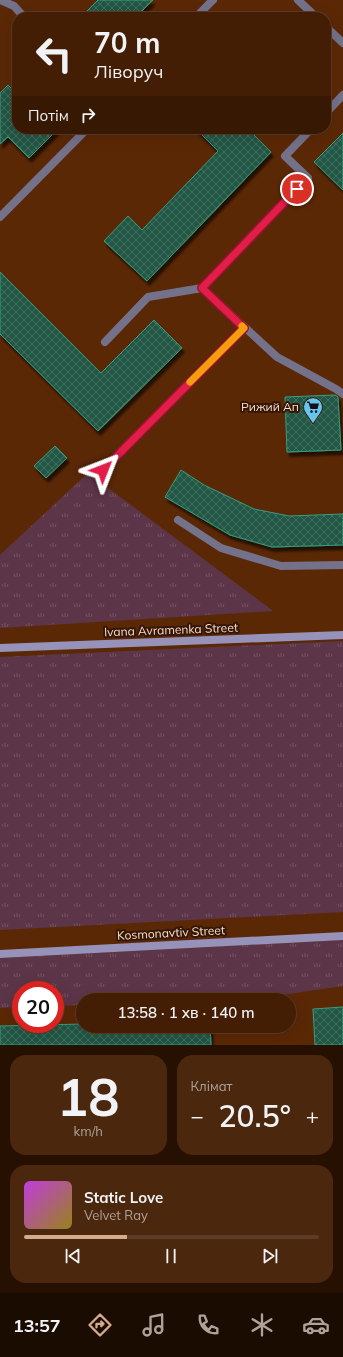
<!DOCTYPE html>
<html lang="uk">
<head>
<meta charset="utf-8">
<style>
	body { margin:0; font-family:Mulish,sans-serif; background:#4b270e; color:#f1f3f6; height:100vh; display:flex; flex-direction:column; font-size:15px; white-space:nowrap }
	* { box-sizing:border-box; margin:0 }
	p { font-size:13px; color:#afa29a }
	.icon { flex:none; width:22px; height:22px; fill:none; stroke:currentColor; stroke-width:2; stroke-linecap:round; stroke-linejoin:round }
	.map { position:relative; height:1045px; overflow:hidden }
	.panel { display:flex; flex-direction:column; gap:10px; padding:10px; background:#251002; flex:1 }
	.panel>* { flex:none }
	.guide { position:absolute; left:12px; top:12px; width:319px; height:122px; border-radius:16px; box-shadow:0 4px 16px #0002,0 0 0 1px #5c3c26; background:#441e04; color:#f1f3f6; overflow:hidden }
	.speed { position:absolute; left:12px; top:981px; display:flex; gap:8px; font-size:20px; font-weight:700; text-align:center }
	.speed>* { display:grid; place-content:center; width:52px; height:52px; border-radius:50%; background:#441e04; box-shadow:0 4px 16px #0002,0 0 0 1px #5c3c26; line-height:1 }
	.speed .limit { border:6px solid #d22; background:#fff; color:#111 }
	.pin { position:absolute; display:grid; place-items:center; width:34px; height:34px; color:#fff; margin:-17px; border:2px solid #fff; border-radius:50%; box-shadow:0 1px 4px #0007 }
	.me { position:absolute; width:44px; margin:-22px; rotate:45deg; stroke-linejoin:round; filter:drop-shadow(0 0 3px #0008) }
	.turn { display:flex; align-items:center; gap:14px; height:84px; padding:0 16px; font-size:18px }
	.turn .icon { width:52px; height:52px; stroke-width:2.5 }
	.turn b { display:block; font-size:28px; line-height:34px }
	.then { display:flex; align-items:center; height:38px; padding:0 16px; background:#0003; gap:8px; font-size:15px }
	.big { font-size:30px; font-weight:600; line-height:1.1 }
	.panel .card { flex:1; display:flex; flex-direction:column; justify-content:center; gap:6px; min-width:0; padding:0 14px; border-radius:16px; background:#4b270e }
	.panel .dial { align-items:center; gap:0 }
	.dial b { font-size:52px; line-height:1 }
	.song { display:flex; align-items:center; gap:12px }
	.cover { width:48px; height:48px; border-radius:6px; background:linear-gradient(135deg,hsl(290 70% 55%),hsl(50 70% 35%)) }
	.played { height:4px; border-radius:2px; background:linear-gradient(90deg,#d6ab8b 35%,#5c3c26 35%) }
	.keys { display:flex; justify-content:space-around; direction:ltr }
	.heat { display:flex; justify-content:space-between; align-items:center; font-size:22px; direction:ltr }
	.panel .tiles { flex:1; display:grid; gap:10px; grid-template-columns:1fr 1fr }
	.card:last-child { grid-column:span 2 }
	.trip { position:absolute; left:76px; top:993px; width:220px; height:40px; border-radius:20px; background:#441e04; box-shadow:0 4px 16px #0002,0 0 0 1px #5c3c26; font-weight:600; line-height:40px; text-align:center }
	.dock { display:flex; height:64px; justify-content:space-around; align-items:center; background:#1b0c02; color:#afa29a }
	.dock .icon { width:28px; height:28px }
	.dock .active { color:#d6ab8b }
	.dock b { font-size:18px; color:#f1f3f6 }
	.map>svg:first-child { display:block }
	.grass { fill:url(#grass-tufts) }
	.building { fill:url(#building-cross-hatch); stroke:#359f7f; filter:url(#shadow) }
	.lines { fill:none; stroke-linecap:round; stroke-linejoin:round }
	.lane { stroke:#74728b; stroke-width:8 }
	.secondary { stroke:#9692b9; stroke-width:8 }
	.route-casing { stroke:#92132f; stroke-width:10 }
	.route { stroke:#e11d48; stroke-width:7 }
	.slow { stroke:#f59e0b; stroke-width:7 }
	.labels { text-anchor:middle; stroke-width:4; stroke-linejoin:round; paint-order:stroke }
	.poi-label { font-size:12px; fill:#fcdbca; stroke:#341706; text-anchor:end }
	.street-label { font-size:12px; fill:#fcdbca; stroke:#341706 }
</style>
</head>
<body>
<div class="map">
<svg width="343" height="1045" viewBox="0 0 343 1045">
	<defs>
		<pattern id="grass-tufts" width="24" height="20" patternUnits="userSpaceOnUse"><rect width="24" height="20" fill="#5c3549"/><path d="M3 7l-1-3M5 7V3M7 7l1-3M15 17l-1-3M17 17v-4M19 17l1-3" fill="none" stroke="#745262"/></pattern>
		<pattern id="building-cross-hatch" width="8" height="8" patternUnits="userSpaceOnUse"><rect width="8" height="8" fill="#205645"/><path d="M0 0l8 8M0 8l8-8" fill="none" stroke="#416e5e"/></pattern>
		<filter id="shadow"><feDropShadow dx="2.5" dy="4.5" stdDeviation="1" flood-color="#0009"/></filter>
	</defs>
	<rect width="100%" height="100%" fill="#5b2806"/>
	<g class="grass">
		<polygon points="88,473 273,611 0,628 0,555"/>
		<polygon points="343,641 343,912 0,930 0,657"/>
		<polygon points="343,940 343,986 267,997 201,1000 83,1000 83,1005 55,1006 55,990 21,990 21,1007 0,1008 0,958"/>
	</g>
	<g class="building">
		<polygon points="98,0 153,0 136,17 81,17"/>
		<polygon points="8,85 17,94 17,129 58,129 29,158 8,137 0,144 0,93"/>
		<polygon points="196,129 248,129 271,152 147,281 104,241 128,216 142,230 218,151"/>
		<polygon points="343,133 343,190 314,162"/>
		<polygon points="0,272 101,373 154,320 182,348 98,431 0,334"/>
		<polygon points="335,395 338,397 341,450 287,452 285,397"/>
		<polygon points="55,446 67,458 46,478 34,466"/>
		<polygon points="181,470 204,485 254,509 289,516 343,514 343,545 272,547 230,535 165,497"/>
		<polygon points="343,1007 343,1045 315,1045 313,1009"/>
		<polygon points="83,1024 83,1026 210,1026 211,1045 0,1045 0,1026"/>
	</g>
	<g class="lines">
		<g class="lane">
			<polyline points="0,0 14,6 24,17"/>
			<polyline points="298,0 316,17"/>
			<polyline points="196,17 213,0"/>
			<polyline points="326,27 343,43"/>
			<polyline points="326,113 343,95"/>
			<polyline points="0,217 87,129"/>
			<polyline points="202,288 277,357 336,389 343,394"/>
			<polyline points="105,342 148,297 202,288 308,178 285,156 311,129"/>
			<polyline points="103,469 244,328"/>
			<polyline points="178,520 221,548 281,566 343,565"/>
		</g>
		<g class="secondary">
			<polyline points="0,648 343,635"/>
			<polyline points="0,954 343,936"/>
		</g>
	</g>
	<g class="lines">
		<g class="route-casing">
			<polyline id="route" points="103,470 244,328 202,288 297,189"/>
		</g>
		<use href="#route" class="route"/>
		<polyline class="slow" points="190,382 244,328 242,326"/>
	</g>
	<defs>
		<g id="supermarket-pin" transform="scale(1)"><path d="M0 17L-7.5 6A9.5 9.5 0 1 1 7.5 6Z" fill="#66c4ef" stroke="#341706"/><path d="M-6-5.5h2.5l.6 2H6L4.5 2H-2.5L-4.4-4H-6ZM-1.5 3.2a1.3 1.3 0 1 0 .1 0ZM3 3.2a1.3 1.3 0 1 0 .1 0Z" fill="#111"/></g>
	</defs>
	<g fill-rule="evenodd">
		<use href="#supermarket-pin" x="313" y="407"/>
	</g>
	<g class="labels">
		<g class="poi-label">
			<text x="299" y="411">Рижий Ап</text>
		</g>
		<g class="street-label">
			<text transform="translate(171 630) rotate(-2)" y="4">Ivana Avramenka Street</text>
			<text transform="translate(171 933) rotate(-3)" y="4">Kosmonavtiv Street</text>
		</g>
	</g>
</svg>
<div class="speed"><div class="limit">20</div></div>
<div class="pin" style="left:297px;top:189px;background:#d93025"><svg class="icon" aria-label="arrive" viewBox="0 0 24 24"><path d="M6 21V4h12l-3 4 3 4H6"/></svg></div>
<svg class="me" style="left:103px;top:470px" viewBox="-20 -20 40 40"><path d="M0-17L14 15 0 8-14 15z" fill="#e11d48" stroke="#fff" stroke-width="4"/></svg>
<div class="trip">13:58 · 1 хв · 140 m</div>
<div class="guide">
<div class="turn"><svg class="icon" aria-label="left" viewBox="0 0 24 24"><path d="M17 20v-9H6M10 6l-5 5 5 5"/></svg><div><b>70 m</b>Ліворуч</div></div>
<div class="then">Потім<svg class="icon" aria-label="right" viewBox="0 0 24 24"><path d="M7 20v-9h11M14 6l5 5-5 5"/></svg></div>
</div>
</div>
<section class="panel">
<div class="tiles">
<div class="card dial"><b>18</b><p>km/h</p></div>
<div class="card"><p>Клімат</p>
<div class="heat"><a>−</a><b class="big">20.5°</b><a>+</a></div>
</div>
<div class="card">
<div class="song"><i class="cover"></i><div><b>Static Love</b><p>Velvet Ray</p></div></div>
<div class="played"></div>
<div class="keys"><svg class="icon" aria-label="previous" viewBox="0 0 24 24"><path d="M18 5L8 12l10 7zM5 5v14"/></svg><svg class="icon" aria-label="pause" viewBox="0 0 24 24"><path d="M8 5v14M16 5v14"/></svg><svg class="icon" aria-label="next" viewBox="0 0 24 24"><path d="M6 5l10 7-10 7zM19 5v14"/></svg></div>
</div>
</div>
</section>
<nav class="dock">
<b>13:57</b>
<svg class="icon active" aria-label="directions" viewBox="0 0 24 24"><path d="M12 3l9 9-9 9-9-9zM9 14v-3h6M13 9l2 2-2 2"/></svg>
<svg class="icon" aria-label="music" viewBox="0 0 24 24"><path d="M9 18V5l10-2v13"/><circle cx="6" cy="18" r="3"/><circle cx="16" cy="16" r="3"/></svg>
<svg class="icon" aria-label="phone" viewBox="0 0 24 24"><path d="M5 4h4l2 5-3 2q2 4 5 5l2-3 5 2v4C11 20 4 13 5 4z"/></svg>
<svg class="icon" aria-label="climate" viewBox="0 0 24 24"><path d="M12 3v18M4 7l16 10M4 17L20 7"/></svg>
<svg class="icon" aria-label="car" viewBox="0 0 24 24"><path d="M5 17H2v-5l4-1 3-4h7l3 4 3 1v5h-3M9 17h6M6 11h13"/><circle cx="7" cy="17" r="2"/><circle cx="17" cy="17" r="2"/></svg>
</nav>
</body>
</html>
